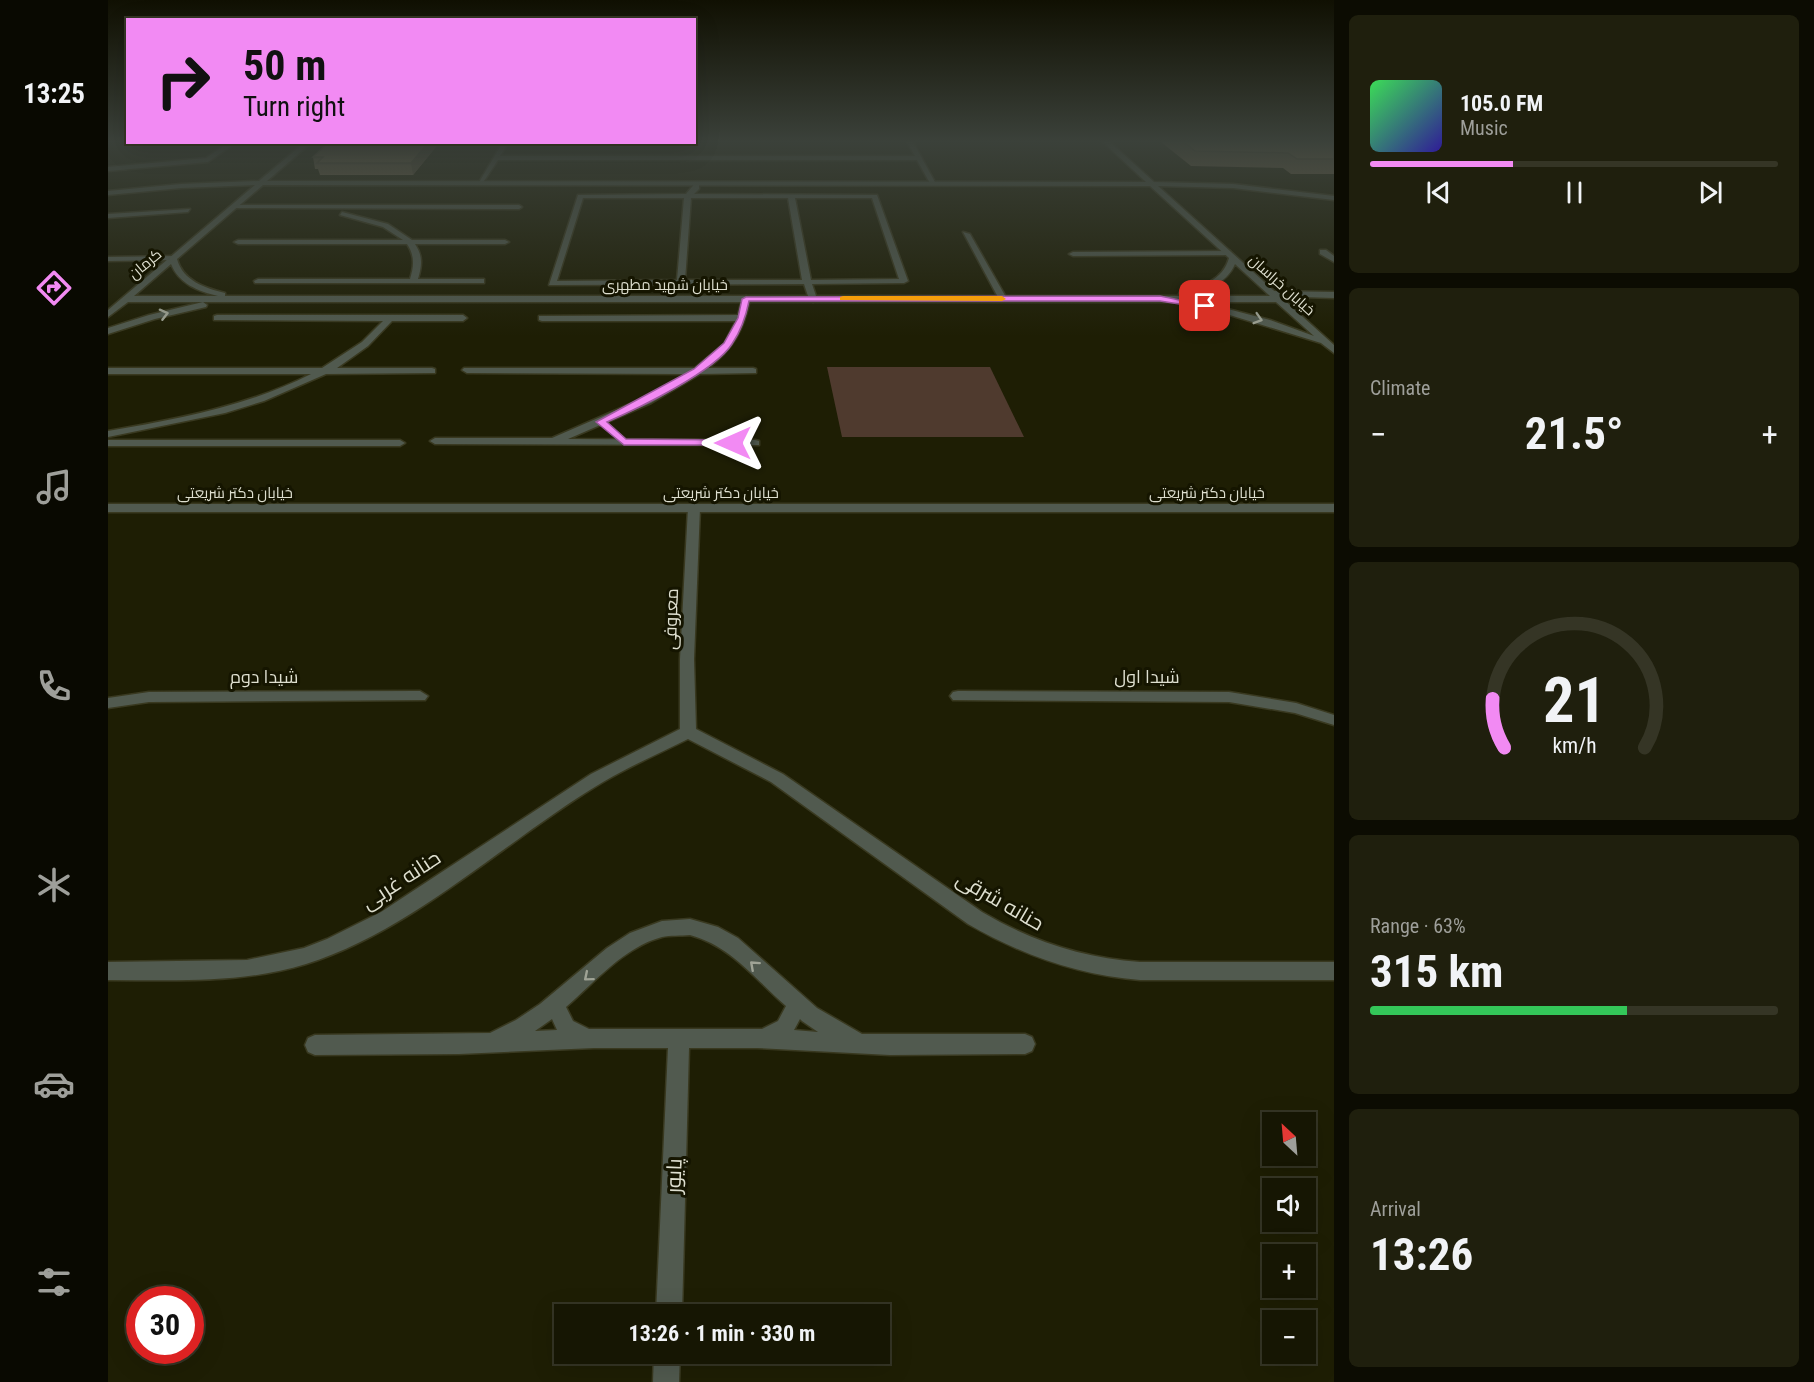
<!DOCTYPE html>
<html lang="en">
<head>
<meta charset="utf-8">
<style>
	body { margin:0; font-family:"Roboto Condensed",Cairo,sans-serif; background:#1f1f0d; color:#f1f3f6; height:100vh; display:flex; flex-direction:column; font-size:22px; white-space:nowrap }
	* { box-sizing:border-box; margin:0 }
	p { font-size:20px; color:#9e9f9a }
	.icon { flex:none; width:33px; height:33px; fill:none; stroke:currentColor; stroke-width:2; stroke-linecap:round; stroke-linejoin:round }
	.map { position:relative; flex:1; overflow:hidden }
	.panel { display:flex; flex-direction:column; gap:15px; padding:15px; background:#0c0c02; width:480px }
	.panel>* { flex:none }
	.top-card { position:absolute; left:18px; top:18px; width:570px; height:126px; border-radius:0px; box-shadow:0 6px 24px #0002,0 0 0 2px #353525; background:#f28af3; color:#111; overflow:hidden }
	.needle { width:39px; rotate:334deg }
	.fabs { position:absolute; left:1154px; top:1112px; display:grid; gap:12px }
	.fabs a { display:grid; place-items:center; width:54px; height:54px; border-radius:0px; background:#161603; box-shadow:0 6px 24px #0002,0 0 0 2px #353525; font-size:30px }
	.speed { position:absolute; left:18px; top:1286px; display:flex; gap:12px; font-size:30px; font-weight:700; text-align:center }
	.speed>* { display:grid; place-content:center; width:78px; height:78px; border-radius:50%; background:#161603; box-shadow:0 6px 24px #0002,0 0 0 2px #353525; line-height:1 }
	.speed .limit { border:9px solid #d22; background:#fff; color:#111 }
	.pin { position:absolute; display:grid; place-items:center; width:51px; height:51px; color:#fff; margin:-26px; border-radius:12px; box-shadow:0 3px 9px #0006 }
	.me { position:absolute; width:66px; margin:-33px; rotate:270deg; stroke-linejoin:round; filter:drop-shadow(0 0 4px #0008) }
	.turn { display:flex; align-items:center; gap:21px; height:126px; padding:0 18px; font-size:27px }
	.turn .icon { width:78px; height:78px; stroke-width:2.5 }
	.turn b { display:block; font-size:42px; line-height:51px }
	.big { font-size:45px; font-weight:700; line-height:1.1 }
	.panel .widget { flex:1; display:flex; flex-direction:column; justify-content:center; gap:9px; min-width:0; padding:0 21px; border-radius:9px; background:#1f1f0d }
	.panel .dial { align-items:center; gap:0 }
	.dial svg { height:156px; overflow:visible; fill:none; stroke:#353525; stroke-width:7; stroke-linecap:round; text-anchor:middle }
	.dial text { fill:#f1f3f6; stroke:none }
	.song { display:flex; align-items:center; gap:18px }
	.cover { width:72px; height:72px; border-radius:9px; background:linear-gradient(135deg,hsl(130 70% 55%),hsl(250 70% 35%)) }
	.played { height:6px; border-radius:3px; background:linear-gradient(90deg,#f28af3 35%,#353525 35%) }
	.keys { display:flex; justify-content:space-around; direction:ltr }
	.heat { display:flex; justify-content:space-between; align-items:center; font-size:33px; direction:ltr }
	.charge { height:9px; border-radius:4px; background:linear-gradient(90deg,#34c759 63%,#353525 0) }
	.trip { position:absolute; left:446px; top:1304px; width:336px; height:60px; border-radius:0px; background:#161603; box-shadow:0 6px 24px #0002,0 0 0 2px #353525; font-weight:700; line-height:60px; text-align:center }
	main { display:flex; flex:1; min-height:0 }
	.menu { display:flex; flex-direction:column; width:108px; justify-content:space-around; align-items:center; background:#090901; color:#9e9f9a }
	.menu .icon { width:42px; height:42px }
	.menu .on { color:#f28af3 }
	.menu b { font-size:27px; color:#f1f3f6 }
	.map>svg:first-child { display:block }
	.green { fill:#4f3a2e }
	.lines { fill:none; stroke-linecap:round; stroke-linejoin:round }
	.minor-casing { stroke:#393920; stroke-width:3 }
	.tertiary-casing { stroke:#393920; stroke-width:3 }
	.minor { fill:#515a4f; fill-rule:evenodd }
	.tertiary { fill:#515a4f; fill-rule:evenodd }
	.wall { fill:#827258 }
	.shaded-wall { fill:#6a5d47 }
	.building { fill:#978566; stroke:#6a5d47; stroke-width:1.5 }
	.oneway { stroke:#9fa395 }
	.route { fill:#f28af3; stroke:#9d5a9e; stroke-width:1.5 }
	.slow { fill:#f59e0b }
	.labels { text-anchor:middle; stroke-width:6; stroke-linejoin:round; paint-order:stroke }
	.far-street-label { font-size:15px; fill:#dedfcf; stroke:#151500 }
	.street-label { font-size:18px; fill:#dedfcf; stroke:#151500 }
	.near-street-label { font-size:21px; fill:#dedfcf; stroke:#151500 }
</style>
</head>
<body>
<main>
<nav class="menu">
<b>13:25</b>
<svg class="icon on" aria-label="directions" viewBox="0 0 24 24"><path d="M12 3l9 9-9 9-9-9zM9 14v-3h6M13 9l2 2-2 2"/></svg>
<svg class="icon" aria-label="music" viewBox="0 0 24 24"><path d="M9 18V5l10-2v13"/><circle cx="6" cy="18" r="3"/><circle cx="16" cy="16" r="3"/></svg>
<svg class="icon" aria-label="phone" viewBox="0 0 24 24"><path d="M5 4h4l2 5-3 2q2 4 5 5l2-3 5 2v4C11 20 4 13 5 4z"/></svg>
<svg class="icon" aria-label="climate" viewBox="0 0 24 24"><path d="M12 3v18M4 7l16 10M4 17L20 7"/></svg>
<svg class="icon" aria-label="car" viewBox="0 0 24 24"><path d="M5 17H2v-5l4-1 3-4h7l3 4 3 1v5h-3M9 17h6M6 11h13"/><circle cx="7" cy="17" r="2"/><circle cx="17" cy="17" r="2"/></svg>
<svg class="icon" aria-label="filters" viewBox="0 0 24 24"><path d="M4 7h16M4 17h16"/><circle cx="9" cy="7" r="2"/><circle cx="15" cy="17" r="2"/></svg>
</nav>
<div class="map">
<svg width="1226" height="1382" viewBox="0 0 1226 1382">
	<rect width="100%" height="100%" fill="#1e1e04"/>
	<polygon class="green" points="719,367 882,367 916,437 734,437"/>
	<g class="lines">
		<g class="minor-casing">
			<g id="minor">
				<polygon points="121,142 129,142 100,162 0,171 0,167 98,158"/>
				<polygon points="395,142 401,142 392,156 807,156 799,142 805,142 828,184 823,185 809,160 390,160 374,184 370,184"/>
				<path d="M 588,182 L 591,184 L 591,189 L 586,194 L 769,195 L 800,281 L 796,283 L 704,284 L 709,299 L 705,302 L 701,299 L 696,284 L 441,285 L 470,195 L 578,194 ZM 475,198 L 576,198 L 569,280 L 449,281 ZM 583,198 L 680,198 L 694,280 L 577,280 ZM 687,198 L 764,198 L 791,279 L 703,280 Z"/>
				<polygon points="126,205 411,205 414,207 411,209 124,208"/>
				<polygon points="82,209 80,212 0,218 0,214"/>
				<path d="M 234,212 L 280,224 L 304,240 L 397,240 L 401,242 L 397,244 L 307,244 C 315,256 314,265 310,279 L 376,279 L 376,283 L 147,283 L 146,281 L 150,279 L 302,279 C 306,266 307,256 299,244 L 130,244 L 126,242 L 130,240 L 295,240 L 275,227 L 232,215 Z"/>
				<polygon points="855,232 862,234 899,299 898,301 891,299"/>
				<polygon points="1212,250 1218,250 1226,256 1226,262 1212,254"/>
				<polygon points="1122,251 1122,255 1119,255 965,256 961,254 965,252"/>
				<polygon points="68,256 68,260 65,260 0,261 0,257"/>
				<polygon points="1165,291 1226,292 1226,298 1162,296 1162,292"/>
				<path d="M 638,296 L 642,299 C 636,329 625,349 600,368 L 645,368 L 648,369 L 648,373 L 592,374 L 543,403 L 460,439 L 647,440 L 651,441 L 651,445 L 327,444 L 322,441 L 327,438 L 444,438 L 536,398 L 579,374 L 359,373 L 354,370 L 356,368 L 587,368 L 616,344 L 628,321 L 434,321 L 431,320 L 431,316 L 630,315 L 634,299 Z"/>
				<path d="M 109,315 L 355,315 L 359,318 L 355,321 L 284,321 L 260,346 L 229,368 L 324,368 L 327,369 L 327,373 L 218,374 L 156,401 L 117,413 L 0,437 L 0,431 C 69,419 140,406 203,374 L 0,374 L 0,368 L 214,368 L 254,342 L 275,321 L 106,320 L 106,316 Z"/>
				<polygon points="0,440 292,440 297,443 292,446 0,446"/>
				<path d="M 586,504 L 592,508 L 586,659 L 588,729 L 675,774 L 874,912 C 923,941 975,958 1032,962 L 1226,962 L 1226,980 L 1032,980 C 970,975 914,955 860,924 L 663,782 L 580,739 C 552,753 522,766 495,782 C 399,839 305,931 198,964 C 133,984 67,980 0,980 L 0,962 L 139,960 L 196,948 L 219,939 L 273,912 L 483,774 L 572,729 L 572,659 L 580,508 Z"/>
				<polygon points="312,691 320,696 317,700 41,702 0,708 0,698 41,692"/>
				<polygon points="850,691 1121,692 1188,703 1226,715 1226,725 1187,713 1121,702 845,700 842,696 845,692"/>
				<path d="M 582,919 L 610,927 L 630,938 L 709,1008 L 754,1034 L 917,1034 L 924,1037 L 927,1044 L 924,1051 L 917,1054 L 782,1055 L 649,1048 L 581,1048 L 574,1314 L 548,1314 L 560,1048 L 486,1048 L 351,1054 L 207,1055 L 200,1052 L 197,1045 L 200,1038 L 207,1035 L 382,1033 L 408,1020 L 432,1004 L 499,948 L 522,933 L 554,921 ZM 582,935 C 623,946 647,979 678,1006 L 670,1021 L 654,1029 L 481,1029 L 465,1021 L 458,1007 C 487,982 516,947 554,937 C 562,935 573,936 582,935 ZM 444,1019 L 449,1030 L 427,1031 ZM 692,1019 L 694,1021 L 710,1032 L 686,1030 Z"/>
				<polygon points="546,1353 572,1353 571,1382 545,1382"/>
			</g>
		</g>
		<g class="tertiary-casing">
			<g id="tertiary">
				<path d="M 197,142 L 204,142 L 159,181 L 1038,182 L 995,142 L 1002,142 L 1046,182 L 1125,184 L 1226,196 L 1226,200 L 1125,188 L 1050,186 L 1226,345 L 1226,353 L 1213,343 L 1089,305 L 1093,302 L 1162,320 L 1206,336 L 1168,302 L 20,302 L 0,317 L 0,310 L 147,185 L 73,188 L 0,195 L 0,191 L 73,184 L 151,181 ZM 155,185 L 1042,186 L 1121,258 C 1115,281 1092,287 1072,292 L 1071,294 L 1075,296 L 117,296 L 117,293 C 97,288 75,281 69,259 ZM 63,264 C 71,284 90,291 110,296 L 26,296 ZM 1127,264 L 1162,296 L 1075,296 C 1096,291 1118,285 1127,264 Z"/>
				<polygon points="95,302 99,305 98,307 47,319 0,334 0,328 41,315"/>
				<rect x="0" y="504" width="1226" height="8"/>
			</g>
		</g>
		<use href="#minor" class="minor"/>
		<use href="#tertiary" class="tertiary"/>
	</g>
	<g class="wall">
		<polygon points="221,142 332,142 305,175 212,175 210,169 207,169 205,157"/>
		<polygon points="1053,142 1226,142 1226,174 1183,174 1175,168 1083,166"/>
	</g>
	<polygon class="shaded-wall" points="321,142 332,142 305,175 303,163"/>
	<g class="building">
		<polygon points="221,142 321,142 303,163 209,163 215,157 205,157"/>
		<polygon points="1076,142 1226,142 1226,159 1189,159 1180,153 1087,151"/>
	</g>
	<defs><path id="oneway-chevron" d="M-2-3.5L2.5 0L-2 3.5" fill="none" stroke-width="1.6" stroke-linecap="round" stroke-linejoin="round" transform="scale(1.5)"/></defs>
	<g class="oneway">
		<use href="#oneway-chevron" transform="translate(56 314) rotate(-14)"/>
		<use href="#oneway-chevron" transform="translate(1150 319) rotate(17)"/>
		<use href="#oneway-chevron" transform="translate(646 965) rotate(-138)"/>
		<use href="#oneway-chevron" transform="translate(480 977) rotate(140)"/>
	</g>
	<linearGradient id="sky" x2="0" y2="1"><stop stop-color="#101002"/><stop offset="0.42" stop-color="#3b413a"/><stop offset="1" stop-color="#3b413a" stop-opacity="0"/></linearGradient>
	<rect width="1226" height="336" fill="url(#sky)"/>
	<path class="route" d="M 1052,296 L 1101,306 L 1097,308 L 1052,301 L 641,301 C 638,316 633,331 624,344 C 606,372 531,408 499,422 L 518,439 L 625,440 L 630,443 L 628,445 L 516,445 L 488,422 L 586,369 L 616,343 L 630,318 L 634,299 L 638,297 Z"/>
	<polygon class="slow" points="735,296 894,296 898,299 894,301 732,300 732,297"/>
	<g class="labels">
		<g class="far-street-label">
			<text transform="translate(37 264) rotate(-40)" y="5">کرمان</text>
			<text x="557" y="290">خیابان شهید مطهری</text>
			<text transform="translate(1174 285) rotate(42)" y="5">خیابان خراسان</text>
			<text x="127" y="498">خیابان دکتر شریعتی</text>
			<text x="613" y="498">خیابان دکتر شریعتی</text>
			<text x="1099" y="498">خیابان دکتر شریعتی</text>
		</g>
		<g class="street-label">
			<text transform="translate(563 619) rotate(-88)" y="6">معروفی</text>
			<text x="156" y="683">شیدا دوم</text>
			<text x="1039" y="683">شیدا اول</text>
		</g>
		<g class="near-street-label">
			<text transform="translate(293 880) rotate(-33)" y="7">حنانه غربی</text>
			<text transform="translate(892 901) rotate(30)" y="7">حنانه شرقی</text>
			<text transform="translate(566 1176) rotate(-88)" y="7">پایور</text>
		</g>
	</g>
</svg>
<div class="fabs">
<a><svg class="needle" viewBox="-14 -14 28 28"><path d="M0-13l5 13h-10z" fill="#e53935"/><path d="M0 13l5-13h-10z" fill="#9e9f9a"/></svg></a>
<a><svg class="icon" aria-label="sound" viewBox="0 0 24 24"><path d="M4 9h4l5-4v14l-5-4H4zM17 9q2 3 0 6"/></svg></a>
<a>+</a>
<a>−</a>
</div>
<div class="speed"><div class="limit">30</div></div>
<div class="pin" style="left:1097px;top:306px;background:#d93025"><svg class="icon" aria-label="arrive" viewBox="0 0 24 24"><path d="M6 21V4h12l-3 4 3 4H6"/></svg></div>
<svg class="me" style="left:625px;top:443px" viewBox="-20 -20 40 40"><path d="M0-17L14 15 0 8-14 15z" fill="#f28af3" stroke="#fff" stroke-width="4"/></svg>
<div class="trip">13:26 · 1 min · 330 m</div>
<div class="top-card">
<div class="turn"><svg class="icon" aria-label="right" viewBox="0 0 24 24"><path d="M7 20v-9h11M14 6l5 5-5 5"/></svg><div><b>50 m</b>Turn right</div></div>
</div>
</div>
<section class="panel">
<div class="widget">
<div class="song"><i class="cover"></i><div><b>105.0 FM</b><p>Music</p></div></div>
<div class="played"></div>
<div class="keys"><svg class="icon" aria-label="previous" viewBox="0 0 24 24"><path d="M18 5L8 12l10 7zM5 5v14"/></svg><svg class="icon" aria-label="pause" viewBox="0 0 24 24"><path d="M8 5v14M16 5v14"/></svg><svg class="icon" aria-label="next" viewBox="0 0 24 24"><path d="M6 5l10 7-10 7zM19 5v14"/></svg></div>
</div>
<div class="widget"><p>Climate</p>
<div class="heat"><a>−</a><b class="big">21.5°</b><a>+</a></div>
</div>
<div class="widget dial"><svg viewBox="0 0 100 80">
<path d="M14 69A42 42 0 1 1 86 69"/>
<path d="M14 69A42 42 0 0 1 8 44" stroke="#f28af3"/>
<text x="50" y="56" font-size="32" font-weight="700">21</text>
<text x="50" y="72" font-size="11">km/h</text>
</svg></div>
<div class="widget"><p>Range · 63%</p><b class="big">315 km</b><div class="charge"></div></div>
<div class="widget"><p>Arrival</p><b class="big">13:26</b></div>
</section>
</main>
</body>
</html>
